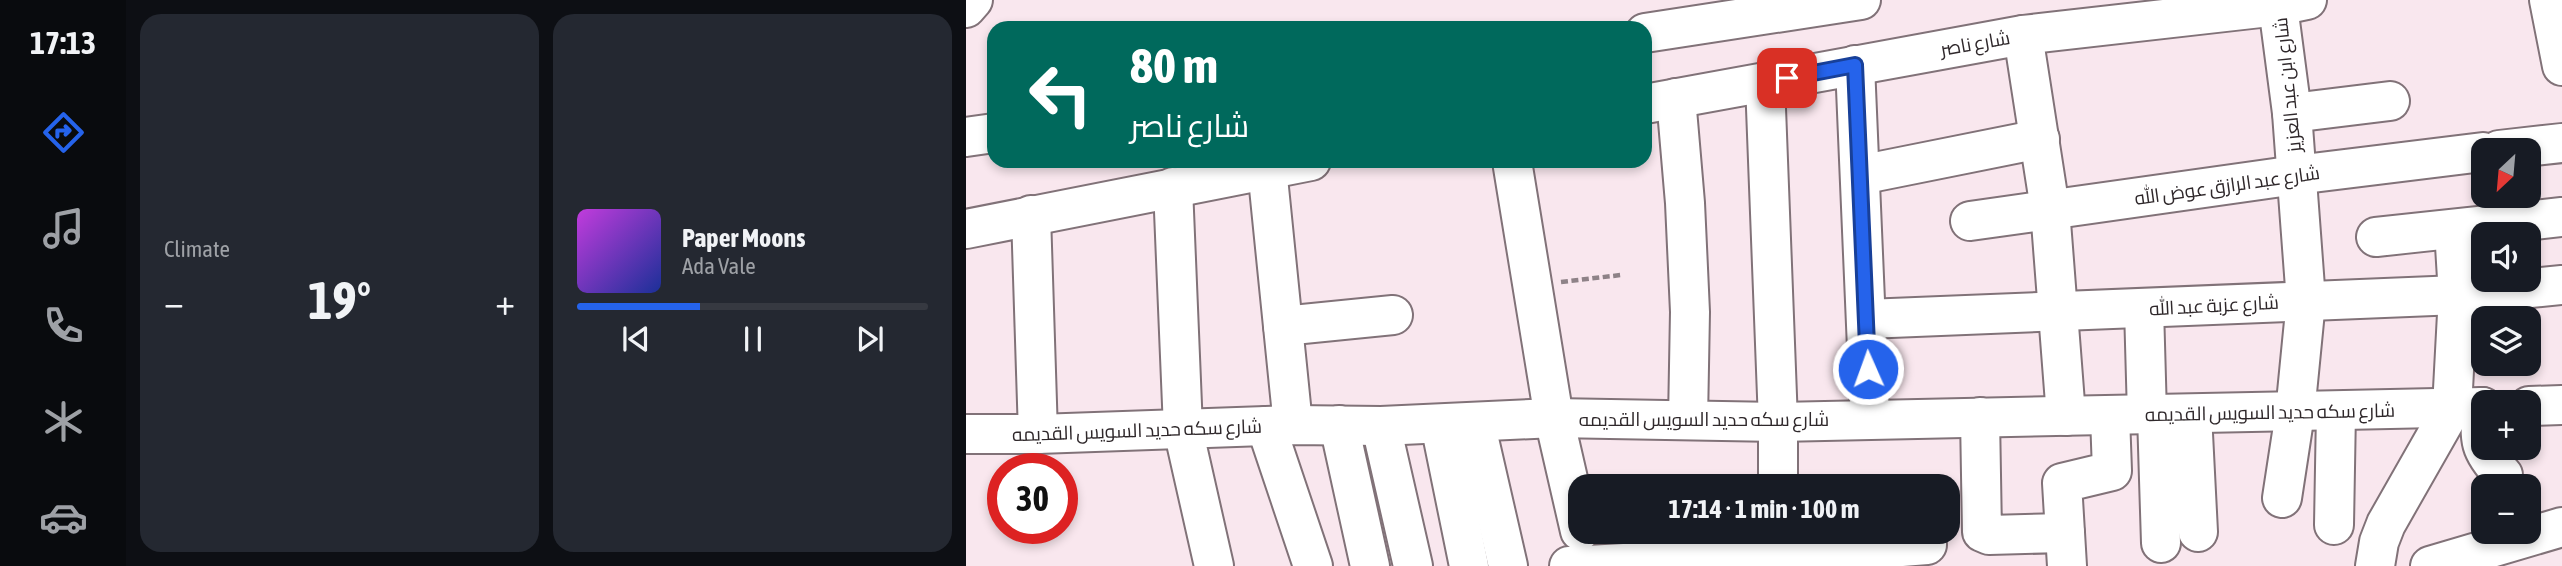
<!DOCTYPE html>
<html lang="en">
<head>
<meta charset="utf-8">
<style>
	body { margin:0; font-family:"Asap Condensed",Cairo,sans-serif; background:#242831; color:#f1f3f6; height:100vh; display:flex; flex-direction:column; font-size:26px; white-space:nowrap }
	* { box-sizing:border-box; margin:0 }
	p { font-size:23px; color:#9ea1a6 }
	.icon { flex:none; width:38px; height:38px; fill:none; stroke:currentColor; stroke-width:2; stroke-linecap:round; stroke-linejoin:round }
	.map { position:relative; flex:1; overflow:hidden }
	.sheet { display:flex; flex-direction:column; gap:14px; padding:14px; background:#0d0f14; width:840px }
	.sheet>* { flex:none }
	.hud { position:absolute; left:21px; top:21px; width:665px; height:147px; border-radius:21px; box-shadow:0 4px 10px #0003; background:#00695c; color:#fff; overflow:hidden }
	.needle { width:46px; rotate:206deg }
	.fabs { position:absolute; left:1505px; top:138px; display:grid; gap:14px }
	.fabs a { display:grid; place-items:center; width:70px; height:70px; border-radius:14px; background:#171b24; box-shadow:0 4px 10px #0003; font-size:35px }
	.speed { position:absolute; left:21px; top:453px; display:flex; gap:14px; font-size:35px; font-weight:700; text-align:center }
	.speed>* { display:grid; place-content:center; width:91px; height:91px; border-radius:50%; background:#171b24; box-shadow:0 4px 10px #0003; line-height:1 }
	.speed .limit { border:10px solid #d22; background:#fff; color:#111 }
	.pin { position:absolute; display:grid; place-items:center; width:60px; height:60px; color:#fff; margin:-30px; border-radius:14px; box-shadow:0 4px 10px #0006 }
	.me { position:absolute; width:77px; margin:-38px; rotate:358deg; stroke-linejoin:round; filter:drop-shadow(0 0 5px #0008) }
	.turn { display:flex; align-items:center; gap:24px; height:147px; padding:0 28px; font-size:32px }
	.turn .icon { width:91px; height:91px; stroke-width:2.5 }
	.turn b { display:block; font-size:49px; line-height:60px }
	.big { font-size:52px; font-weight:700; line-height:1.1 }
	.sheet .widget { flex:1; display:flex; flex-direction:column; justify-content:center; gap:10px; min-width:0; padding:0 24px; border-radius:21px; background:#242831 }
	.song { display:flex; align-items:center; gap:21px }
	.cover { width:84px; height:84px; border-radius:10px; background:linear-gradient(135deg,hsl(290 70% 55%),hsl(230 70% 35%)) }
	.played { height:7px; border-radius:4px; background:linear-gradient(90deg,#2563eb 35%,#363941 35%) }
	.keys { display:flex; justify-content:space-around; direction:ltr }
	.heat { display:flex; justify-content:space-between; align-items:center; font-size:38px; direction:ltr }
	.sheet .tiles { flex:1; display:grid; gap:14px; grid-template-columns:repeat(2,1fr) }
	.trip { position:absolute; left:602px; top:474px; width:392px; height:70px; border-radius:21px; background:#171b24; box-shadow:0 4px 10px #0003; font-weight:700; line-height:70px; text-align:center }
	main { display:flex; flex:1; min-height:0 }
	.dock { display:flex; flex-direction:column; width:126px; justify-content:space-around; align-items:center; background:#090b0e; color:#9ea1a6 }
	.dock .icon { width:49px; height:49px }
	.dock .selected { color:#2563eb }
	.dock b { font-size:32px; color:#f1f3f6 }
	.map>svg:first-child { display:block }
	.lines { fill:none; stroke-linecap:round; stroke-linejoin:round }
	.minor-casing { stroke:#817278; stroke-width:42 }
	.major-casing { stroke:#817278; stroke-width:42 }
	.path { stroke:#8e8287; stroke-width:4.5; stroke-dasharray:7 3.5; stroke-linecap:butt }
	.minor { stroke:#fff; stroke-width:38 }
	.major { stroke:#fff; stroke-width:38 }
	.route-casing { stroke:#184099; stroke-width:18 }
	.route { stroke:#2563eb; stroke-width:12 }
	.labels { text-anchor:middle; stroke-width:6; stroke-linejoin:round; paint-order:stroke }
	.street-label { font-size:19px; fill:#2f282b; stroke:#fff }
</style>
</head>
<body>
<main>
<nav class="dock">
<b>17:13</b>
<svg class="icon selected" aria-label="directions" viewBox="0 0 24 24"><path d="M12 3l9 9-9 9-9-9zM9 14v-3h6M13 9l2 2-2 2"/></svg>
<svg class="icon" aria-label="music" viewBox="0 0 24 24"><path d="M9 18V5l10-2v13"/><circle cx="6" cy="18" r="3"/><circle cx="16" cy="16" r="3"/></svg>
<svg class="icon" aria-label="phone" viewBox="0 0 24 24"><path d="M5 4h4l2 5-3 2q2 4 5 5l2-3 5 2v4C11 20 4 13 5 4z"/></svg>
<svg class="icon" aria-label="climate" viewBox="0 0 24 24"><path d="M12 3v18M4 7l16 10M4 17L20 7"/></svg>
<svg class="icon" aria-label="car" viewBox="0 0 24 24"><path d="M5 17H2v-5l4-1 3-4h7l3 4 3 1v5h-3M9 17h6M6 11h13"/><circle cx="7" cy="17" r="2"/><circle cx="17" cy="17" r="2"/></svg>
</nav>
<section class="sheet">
<div class="tiles">
<div class="widget"><p>Climate</p>
<div class="heat"><a>−</a><b class="big">19°</b><a>+</a></div>
</div>
<div class="widget">
<div class="song"><i class="cover"></i><div><b>Paper Moons</b><p>Ada Vale</p></div></div>
<div class="played"></div>
<div class="keys"><svg class="icon" aria-label="previous" viewBox="0 0 24 24"><path d="M18 5L8 12l10 7zM5 5v14"/></svg><svg class="icon" aria-label="pause" viewBox="0 0 24 24"><path d="M8 5v14M16 5v14"/></svg><svg class="icon" aria-label="next" viewBox="0 0 24 24"><path d="M6 5l10 7-10 7zM19 5v14"/></svg></div>
</div>
</div>
</section>
<div class="map">
<svg width="1596" height="566" viewBox="0 0 1596 566">
	<rect width="100%" height="100%" fill="#f9e7ee"/>
	<g class="lines">
		<g class="minor-casing">
			<g id="minor">
				<polyline points="1583,0 1596,66"/>
				<polyline points="1312,6 1326,113 1340,301 1329,413 1316,498"/>
				<polyline points="0,8 7,0"/>
				<polyline points="1057,35 1084,209 1100,416"/>
				<polyline points="889,65 904,419"/>
				<polyline points="799,82 812,422 812,486"/>
				<polyline points="710,98 719,203 724,312 722,420"/>
				<polyline points="679,104 1057,35 1312,6 1341,0"/>
				<polyline points="1326,113 1424,101"/>
				<polyline points="1533,150 1596,143"/>
				<polyline points="546,161 588,418 614,531"/>
				<polyline points="301,168 327,425"/>
				<polyline points="894,175 1074,139"/>
				<polyline points="207,187 217,429 248,566"/>
				<polyline points="65,215 72,434"/>
				<polyline points="1004,221 1330,175 1517,152"/>
				<polyline points="0,229 345,161"/>
				<polyline points="1410,237 1596,217"/>
				<polyline points="1178,308 1181,415"/>
				<polyline points="900,319 1492,295 1596,285"/>
				<polyline points="317,326 427,315"/>
				<polyline points="1563,406 1596,405"/>
				<path d="M 1516,407 C 1513,441 1513,450 1537,475"/>
				<polyline points="1226,414 1232,532"/>
				<polyline points="1191,415 1195,543"/>
				<polyline points="1014,417 1016,532 1023,535 1099,533"/>
				<polyline points="509,422 542,566"/>
				<polyline points="474,424 503,566"/>
				<polyline points="373,425 404,566"/>
				<polyline points="300,426 347,566"/>
				<polyline points="415,426 447,566"/>
				<polyline points="0,434 72,434 327,425 415,426 588,418 812,422 1517,407"/>
				<polyline points="1368,525 1370,411"/>
				<polyline points="603,566 750,558 812,557 961,545"/>
				<polyline points="1101,566 1096,483 1146,471 1144,416"/>
				<polyline points="1409,566 1413,542 1420,524 1486,408 1492,295 1488,229"/>
				<polyline points="1464,566 1596,527"/>
			</g>
		</g>
		<g class="major-casing">
			<g id="major">
				<polyline points="679,33 895,0"/>
				<polyline points="0,137 28,133"/>
			</g>
		</g>
		<polyline class="path" points="595,282 655,275"/>
		<use href="#minor" class="minor"/>
		<use href="#major" class="major"/>
	</g>
	<g class="lines">
		<g class="route-casing">
			<polyline id="route" points="821,78 889,65 902,369"/>
		</g>
		<use href="#route" class="route"/>
	</g>
	<g class="labels">
		<g class="street-label">
			<text transform="translate(1009 43) rotate(-10)" y="7">شارع ناصر</text>
			<text transform="translate(1321 85) rotate(-96)" y="7">شارع ابن عبد العزيز</text>
			<text transform="translate(1261 185) rotate(-8)" y="7">شارع عبد الرازق عوض الله</text>
			<text transform="translate(1248 305) rotate(-3)" y="7">شارع عزبة عبد الله</text>
			<text transform="translate(1304 412) rotate(-1)" y="7">شارع سكه حديد السويس القديمه</text>
			<text x="738" y="426">شارع سكه حديد السويس القديمه</text>
			<text transform="translate(171 430) rotate(-2)" y="7">شارع سكه حديد السويس القديمه</text>
		</g>
	</g>
</svg>
<div class="fabs">
<a><svg class="needle" viewBox="-14 -14 28 28"><path d="M0-13l5 13h-10z" fill="#e53935"/><path d="M0 13l5-13h-10z" fill="#9ea1a6"/></svg></a>
<a><svg class="icon" aria-label="sound" viewBox="0 0 24 24"><path d="M4 9h4l5-4v14l-5-4H4zM17 9q2 3 0 6"/></svg></a>
<a><svg class="icon" aria-label="layers" viewBox="0 0 24 24"><path d="M12 4l9 5-9 5-9-5zM3 14l9 5 9-5"/></svg></a>
<a>+</a>
<a>−</a>
</div>
<div class="speed"><div class="limit">30</div></div>
<div class="pin" style="left:821px;top:78px;background:#d93025"><svg class="icon" aria-label="arrive" viewBox="0 0 24 24"><path d="M6 21V4h12l-3 4 3 4H6"/></svg></div>
<svg class="me" style="left:902px;top:369px" viewBox="-20 -20 40 40"><circle r="17" fill="#2563eb" stroke="#fff" stroke-width="3"/><path d="M0-11L8 9 0 5-8 9z" fill="#fff"/></svg>
<div class="trip">17:14 · 1 min · 100 m</div>
<div class="hud">
<div class="turn"><svg class="icon" aria-label="left" viewBox="0 0 24 24"><path d="M17 20v-9H6M10 6l-5 5 5 5"/></svg><div><b>80 m</b>شارع ناصر</div></div>
</div>
</div>
</main>
</body>
</html>
